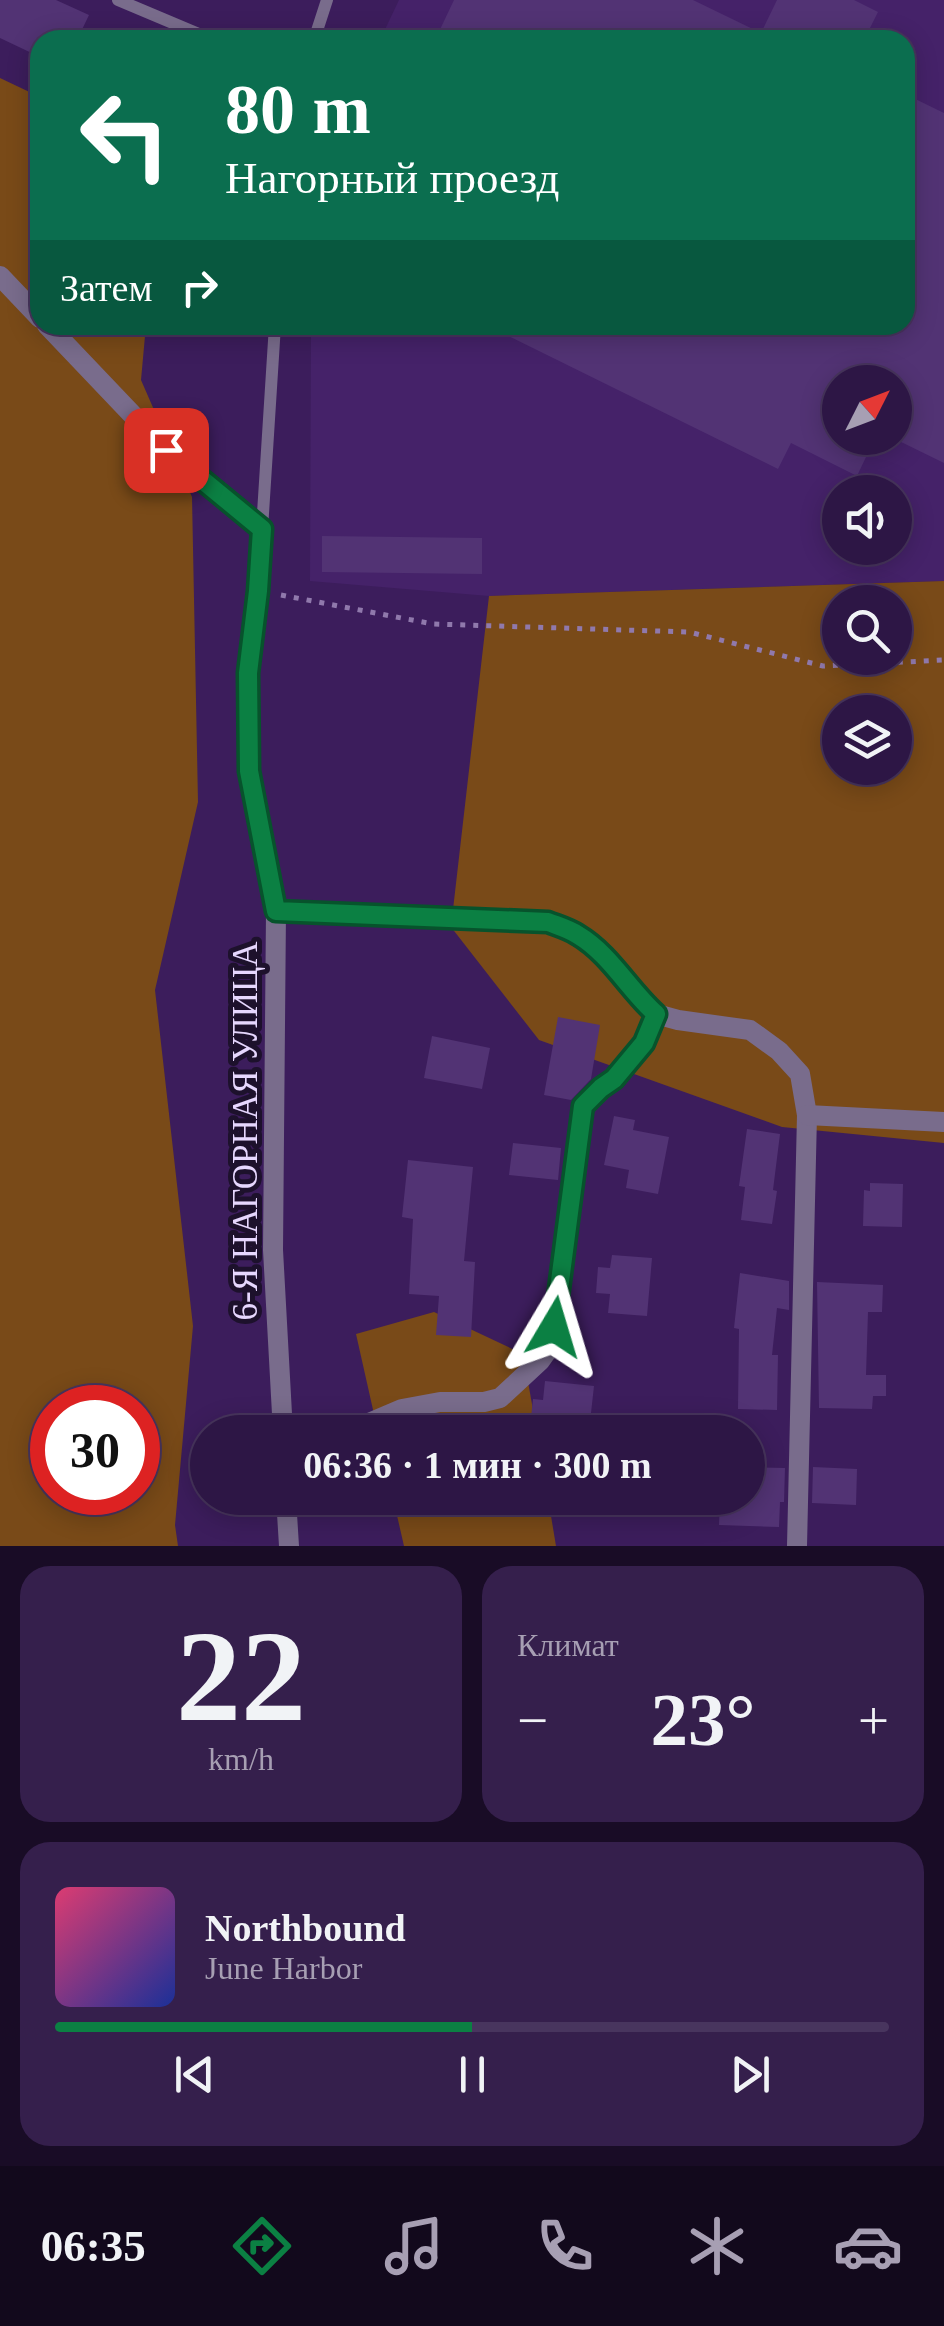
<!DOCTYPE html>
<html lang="ru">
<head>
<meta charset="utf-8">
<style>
	body { margin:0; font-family:Georgia,serif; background:#351f4c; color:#f1f3f6; height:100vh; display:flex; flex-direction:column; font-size:38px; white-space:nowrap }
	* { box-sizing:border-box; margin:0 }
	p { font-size:32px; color:#a79fb3 }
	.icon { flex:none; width:55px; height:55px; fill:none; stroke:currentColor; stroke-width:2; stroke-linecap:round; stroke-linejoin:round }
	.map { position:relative; height:1546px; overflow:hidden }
	.details { display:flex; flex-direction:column; gap:20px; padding:20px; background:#190c26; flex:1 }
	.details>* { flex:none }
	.banner { position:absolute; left:30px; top:30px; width:885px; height:305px; border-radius:30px; box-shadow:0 5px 25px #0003,0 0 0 2px #48355e; background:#0b6e4f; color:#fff; overflow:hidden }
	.needle { width:65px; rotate:48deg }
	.controls { position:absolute; left:822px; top:365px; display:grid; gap:20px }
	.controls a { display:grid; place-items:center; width:90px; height:90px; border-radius:50%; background:#2d1645; box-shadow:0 5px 25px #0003,0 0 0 2px #48355e; font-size:50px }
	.speed { position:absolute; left:30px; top:1385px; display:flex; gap:20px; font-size:50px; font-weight:700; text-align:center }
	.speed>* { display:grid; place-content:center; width:130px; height:130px; border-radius:50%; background:#2d1645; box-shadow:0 5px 25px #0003,0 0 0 2px #48355e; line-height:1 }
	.speed .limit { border:15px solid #d22; background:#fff; color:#111 }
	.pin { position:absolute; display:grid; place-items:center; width:85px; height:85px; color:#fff; margin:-42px; border-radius:20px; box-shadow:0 5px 15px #0006 }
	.me { position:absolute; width:110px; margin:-55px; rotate:7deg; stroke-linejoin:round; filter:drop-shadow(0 0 8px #0008) }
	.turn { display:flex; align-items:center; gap:35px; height:210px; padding:0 30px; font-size:45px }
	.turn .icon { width:130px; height:130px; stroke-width:2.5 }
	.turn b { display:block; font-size:70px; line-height:85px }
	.then { display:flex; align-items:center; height:95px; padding:0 30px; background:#0003; gap:20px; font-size:38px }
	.big { font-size:75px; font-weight:700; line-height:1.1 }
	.details .card { flex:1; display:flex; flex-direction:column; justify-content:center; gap:15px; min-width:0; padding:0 35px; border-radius:30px; background:#351f4c }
	.details .dial { align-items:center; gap:0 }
	.dial b { font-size:130px; line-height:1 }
	.song { display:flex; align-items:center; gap:30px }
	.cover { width:120px; height:120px; border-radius:15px; background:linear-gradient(135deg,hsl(340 70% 55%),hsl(230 70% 35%)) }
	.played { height:10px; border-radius:5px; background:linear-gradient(90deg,#0b8043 50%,#48355e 50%) }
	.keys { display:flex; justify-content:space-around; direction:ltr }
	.heat { display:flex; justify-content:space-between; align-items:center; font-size:55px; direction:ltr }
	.details .tiles { flex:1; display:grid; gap:20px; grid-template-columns:1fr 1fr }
	.card:last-child { grid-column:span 2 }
	.trip { position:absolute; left:190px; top:1415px; width:575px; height:100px; border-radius:50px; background:#2d1645; box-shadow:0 5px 25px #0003,0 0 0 2px #48355e; font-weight:700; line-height:100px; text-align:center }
	.tabs { display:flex; height:160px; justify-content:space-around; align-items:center; background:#12091c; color:#a79fb3 }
	.tabs .icon { width:70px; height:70px }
	.tabs .active { color:#0b8043 }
	.tabs b { font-size:45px; color:#f1f3f6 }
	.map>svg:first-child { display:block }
	.built { fill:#452269; fill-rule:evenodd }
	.green { fill:#794a18; fill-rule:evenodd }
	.building { fill:#523374 }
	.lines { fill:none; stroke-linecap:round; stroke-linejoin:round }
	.path { stroke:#9079ac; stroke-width:5; stroke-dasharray:5 8; stroke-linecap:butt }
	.service { stroke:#796c8c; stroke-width:12 }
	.minor { stroke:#796c8c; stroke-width:20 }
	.route-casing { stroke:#07532c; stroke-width:25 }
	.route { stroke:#0b8043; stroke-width:18 }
	.labels { text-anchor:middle; stroke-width:10; stroke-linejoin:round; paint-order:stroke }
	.street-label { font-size:35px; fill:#e6d7fe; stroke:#1d112c }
</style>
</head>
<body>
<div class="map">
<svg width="944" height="1546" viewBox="0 0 944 1546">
	<rect width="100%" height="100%" fill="#3c1d5c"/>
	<path class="built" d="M 399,0 L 944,0 L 944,581 L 489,596 L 310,581 L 311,325 L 905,325 L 905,40 L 380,40 ZM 840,382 L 895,382 L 895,438 L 840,438 ZM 840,492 L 895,492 L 895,548 L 840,548 Z"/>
	<g class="green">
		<path d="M 0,78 L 40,97 L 40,325 L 146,325 L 141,380 L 192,497 L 198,802 L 155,990 L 193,1326 L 175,1525 L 178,1546 L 0,1546 ZM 52,1408 L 138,1408 L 138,1492 L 52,1492 Z"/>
		<path d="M 944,581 L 944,1143 L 782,1127 L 539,1040 L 451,927 L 489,596 ZM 840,602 L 895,602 L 895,658 L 840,658 ZM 840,712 L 895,712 L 895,768 L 840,768 Z"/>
		<polygon points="434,1312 523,1354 537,1432 378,1432 356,1334"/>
		<polygon points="393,1498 548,1498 556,1546 404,1546"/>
	</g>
	<g class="building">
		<polygon points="0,0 56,0 89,15 77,40 40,40 40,57 0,38"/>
		<polygon points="454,0 693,0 761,33 777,0 854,0 878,12 864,40 435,40"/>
		<polygon points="905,94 944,113 944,463 895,439 895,382 840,382 840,438 875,438 857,476 791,443 778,469 486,325 905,325"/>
		<polygon points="322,536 482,538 482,574 322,572"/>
		<polygon points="558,1017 600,1025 591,1079 571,1100 544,1095"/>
		<polygon points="432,1036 490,1048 482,1089 424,1078"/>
		<polygon points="614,1116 635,1120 633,1130 669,1137 658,1194 626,1188 629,1170 604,1165"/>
		<polygon points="747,1129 780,1134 773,1190 777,1191 772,1224 741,1220 745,1187 739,1186"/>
		<polygon points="513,1143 561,1148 558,1180 509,1175"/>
		<polygon points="408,1160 473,1167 464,1261 475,1262 471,1337 436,1335 439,1296 409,1294 413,1219 402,1217"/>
		<polygon points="870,1183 903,1184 902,1227 863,1226 864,1190 870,1191"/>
		<polygon points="612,1255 652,1258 647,1316 608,1313 610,1294 596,1293 598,1267 610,1268"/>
		<polygon points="740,1273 789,1281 789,1310 777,1308 772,1355 778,1355 777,1410 738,1409 739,1329 734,1328"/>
		<polygon points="817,1282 883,1285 882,1312 868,1312 866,1375 886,1375 886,1396 873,1396 872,1409 819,1408"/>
		<polygon points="545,1381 594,1386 590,1422 556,1419 555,1430 530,1427 533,1399 543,1400"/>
		<polygon points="748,1467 785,1468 784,1502 780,1502 779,1527 719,1525 720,1498 748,1498"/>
		<polygon points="813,1467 857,1469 856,1505 812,1503"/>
	</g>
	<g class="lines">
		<polyline class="path" points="281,595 433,624 689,632 823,666 944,660"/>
		<g class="service">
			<polyline points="118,0 213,40"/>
			<polyline points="314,40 327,0"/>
			<polyline points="262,529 275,325"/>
		</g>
		<g class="minor">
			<polyline points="0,276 40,318"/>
			<polyline points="47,325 166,450 262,529 258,591 248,673 249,771 276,911 273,1250 283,1432"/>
			<polyline points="276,911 548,923 579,935 606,960 641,1001 656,1014 678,1020 750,1030 779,1051 800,1074 807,1115 797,1546"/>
			<polyline points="807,1115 944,1122"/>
			<polyline points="348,1432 402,1409 440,1402 484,1402 500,1398 540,1361 550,1347 554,1327 583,1106 601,1088 615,1079 644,1043 656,1014"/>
			<polyline points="286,1498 289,1546"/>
		</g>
	</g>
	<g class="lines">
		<g class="route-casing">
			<path id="route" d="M 166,450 L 262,529 L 258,591 L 248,673 L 249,771 L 276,911 L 548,922 C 558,926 569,929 578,935 C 610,954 629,990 656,1014 L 644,1043 L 614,1079 L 601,1088 L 583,1106 L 554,1327"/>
		</g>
		<use href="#route" class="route"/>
	</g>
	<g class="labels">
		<g class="street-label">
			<text transform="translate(245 1131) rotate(-90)" y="12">6-Я НАГОРНАЯ УЛИЦА</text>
		</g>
	</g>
</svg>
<div class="controls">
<a><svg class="needle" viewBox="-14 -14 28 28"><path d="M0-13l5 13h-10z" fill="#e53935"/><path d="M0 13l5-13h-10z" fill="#a79fb3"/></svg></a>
<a><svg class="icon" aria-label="sound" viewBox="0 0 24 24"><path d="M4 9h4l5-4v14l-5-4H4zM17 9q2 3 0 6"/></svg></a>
<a><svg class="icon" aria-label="search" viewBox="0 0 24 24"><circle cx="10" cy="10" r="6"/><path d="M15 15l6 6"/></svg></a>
<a><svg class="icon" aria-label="layers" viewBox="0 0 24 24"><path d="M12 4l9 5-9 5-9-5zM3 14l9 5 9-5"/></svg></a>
</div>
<div class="speed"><div class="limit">30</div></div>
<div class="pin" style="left:166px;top:450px;background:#d93025"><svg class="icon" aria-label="arrive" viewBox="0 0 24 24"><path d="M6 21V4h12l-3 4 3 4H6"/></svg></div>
<svg class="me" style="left:554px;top:1327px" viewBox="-20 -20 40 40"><path d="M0-17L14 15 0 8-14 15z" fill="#0b8043" stroke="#fff" stroke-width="4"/></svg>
<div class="trip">06:36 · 1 мин · 300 m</div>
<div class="banner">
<div class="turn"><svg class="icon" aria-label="left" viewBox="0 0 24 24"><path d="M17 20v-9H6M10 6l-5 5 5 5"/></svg><div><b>80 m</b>Нагорный проезд</div></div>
<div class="then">Затем<svg class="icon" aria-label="right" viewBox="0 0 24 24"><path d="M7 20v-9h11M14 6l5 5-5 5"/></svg></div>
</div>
</div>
<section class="details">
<div class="tiles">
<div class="card dial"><b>22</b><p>km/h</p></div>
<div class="card"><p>Климат</p>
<div class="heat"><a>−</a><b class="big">23°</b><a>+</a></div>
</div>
<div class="card">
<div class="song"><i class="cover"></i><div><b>Northbound</b><p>June Harbor</p></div></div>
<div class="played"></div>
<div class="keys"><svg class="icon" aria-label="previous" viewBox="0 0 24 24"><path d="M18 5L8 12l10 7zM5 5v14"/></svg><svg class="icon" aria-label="pause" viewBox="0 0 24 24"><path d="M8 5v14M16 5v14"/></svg><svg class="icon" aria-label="next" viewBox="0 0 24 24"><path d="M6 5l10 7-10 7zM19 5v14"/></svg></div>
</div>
</div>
</section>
<nav class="tabs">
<b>06:35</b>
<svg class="icon active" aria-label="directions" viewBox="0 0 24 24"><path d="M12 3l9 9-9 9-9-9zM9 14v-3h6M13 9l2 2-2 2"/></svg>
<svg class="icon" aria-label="music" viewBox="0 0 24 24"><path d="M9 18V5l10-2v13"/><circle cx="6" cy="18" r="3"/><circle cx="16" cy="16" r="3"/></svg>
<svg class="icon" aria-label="phone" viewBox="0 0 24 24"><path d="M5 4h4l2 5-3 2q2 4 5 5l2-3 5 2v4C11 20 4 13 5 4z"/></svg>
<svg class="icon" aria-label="climate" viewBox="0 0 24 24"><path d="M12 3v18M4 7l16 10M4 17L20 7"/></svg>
<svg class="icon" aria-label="car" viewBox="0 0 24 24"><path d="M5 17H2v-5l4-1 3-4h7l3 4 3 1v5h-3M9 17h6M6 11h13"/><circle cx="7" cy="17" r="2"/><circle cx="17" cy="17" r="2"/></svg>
</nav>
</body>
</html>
